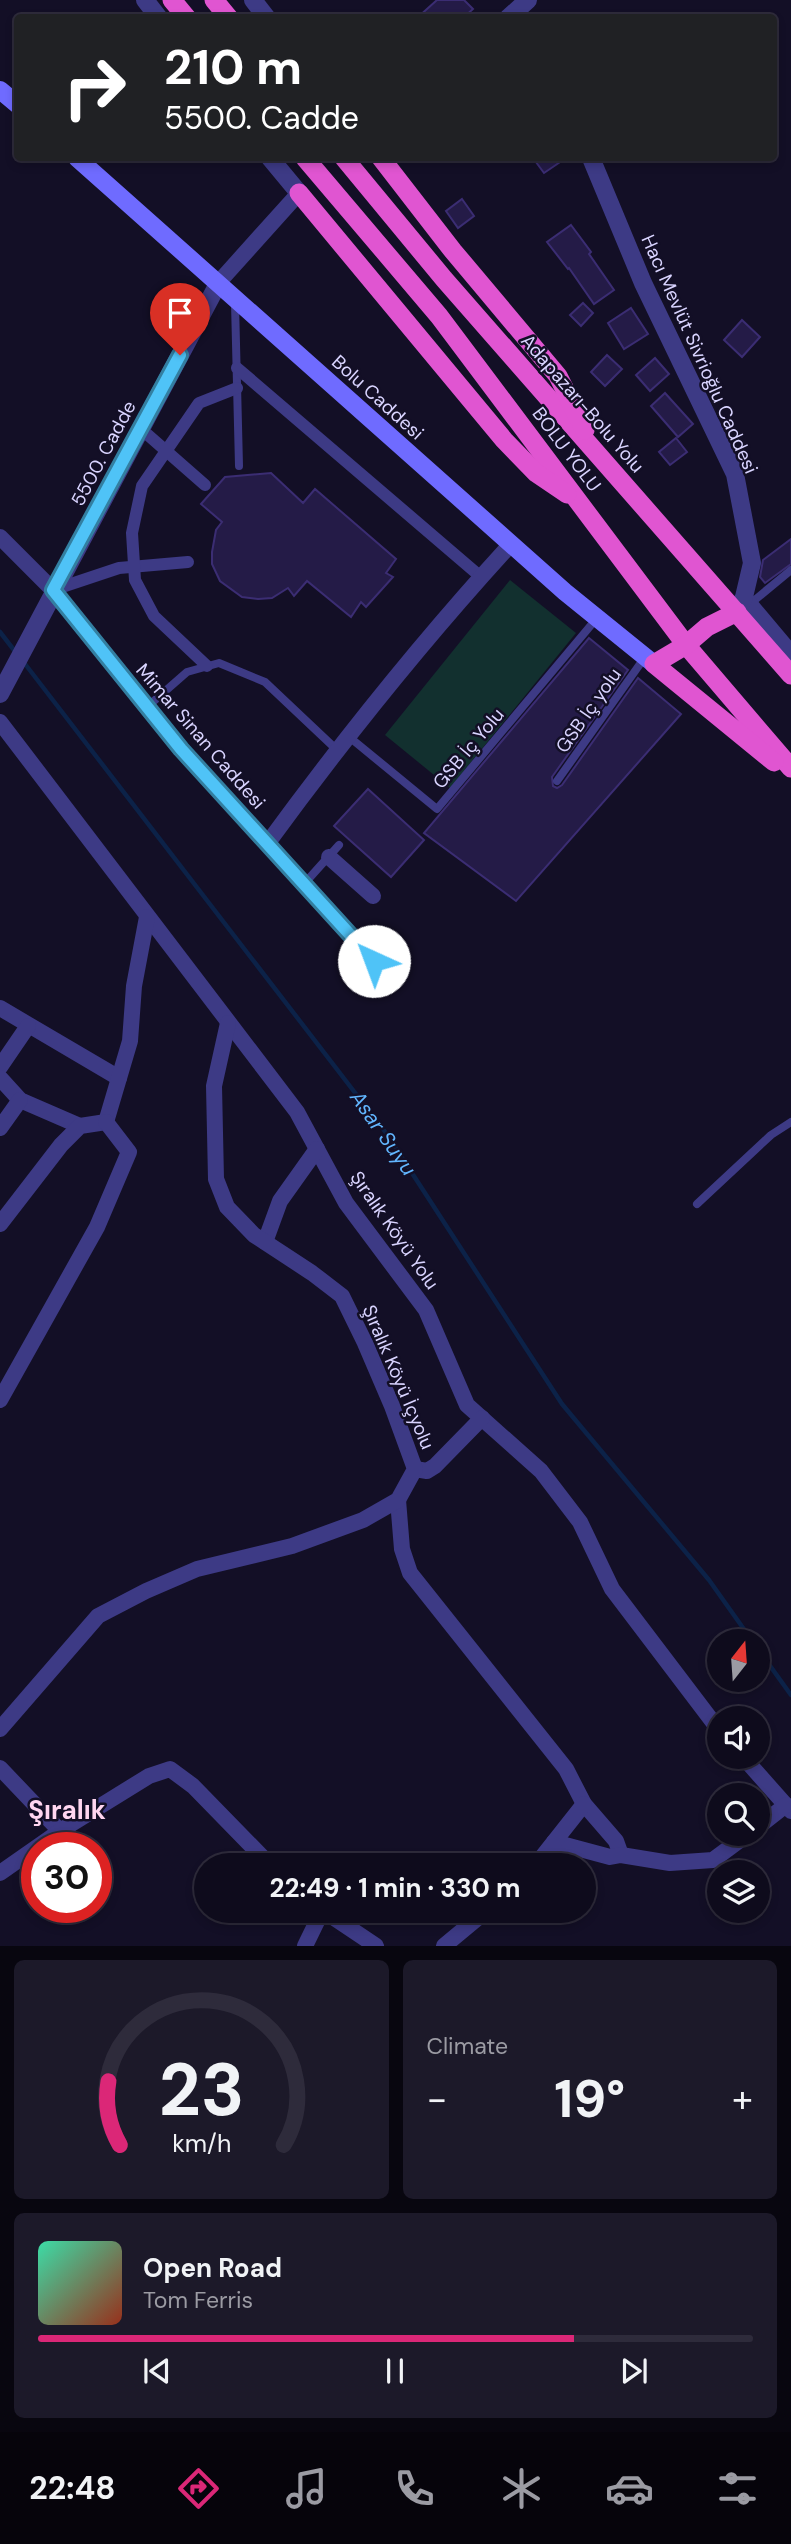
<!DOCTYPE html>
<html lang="en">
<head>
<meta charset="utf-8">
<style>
	body { margin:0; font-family:"DM Sans",sans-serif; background:#1c1929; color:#f1f3f6; height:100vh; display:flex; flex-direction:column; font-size:26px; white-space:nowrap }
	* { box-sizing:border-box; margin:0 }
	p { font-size:23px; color:#9b9ba3 }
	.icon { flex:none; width:38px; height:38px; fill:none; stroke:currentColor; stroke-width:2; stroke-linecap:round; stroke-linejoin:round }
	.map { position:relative; height:1946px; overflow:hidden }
	.drawer { display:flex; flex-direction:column; gap:14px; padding:14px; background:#08060f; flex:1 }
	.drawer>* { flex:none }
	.hud { position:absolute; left:14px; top:14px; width:763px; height:147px; border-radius:7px; box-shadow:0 4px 10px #0003,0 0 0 2px #2e2b3b; background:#202124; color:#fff; overflow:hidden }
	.needle { width:46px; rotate:17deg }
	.controls { position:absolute; left:707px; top:1629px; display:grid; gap:14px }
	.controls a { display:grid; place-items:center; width:63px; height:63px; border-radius:50%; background:#0e0b1c; box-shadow:0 4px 10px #0003,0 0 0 2px #2e2b3b; font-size:35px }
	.speed { position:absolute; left:21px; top:1832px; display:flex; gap:14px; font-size:35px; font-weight:700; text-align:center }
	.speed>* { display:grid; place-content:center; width:91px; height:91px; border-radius:50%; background:#0e0b1c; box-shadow:0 4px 10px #0003,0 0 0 2px #2e2b3b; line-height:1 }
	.speed .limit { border:10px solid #d22; background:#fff; color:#111 }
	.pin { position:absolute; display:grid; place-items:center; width:60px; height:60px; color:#fff; margin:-72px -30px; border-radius:50% 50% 50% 0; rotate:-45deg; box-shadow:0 0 7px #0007 }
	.pin .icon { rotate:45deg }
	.me { position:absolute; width:77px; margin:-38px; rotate:317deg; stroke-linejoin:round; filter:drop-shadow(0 0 5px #0008) }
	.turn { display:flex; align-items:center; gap:24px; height:147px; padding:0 35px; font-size:32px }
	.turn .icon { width:91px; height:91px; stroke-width:2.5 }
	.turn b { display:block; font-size:49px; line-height:60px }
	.big { font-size:52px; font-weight:700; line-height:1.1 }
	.drawer .tile { flex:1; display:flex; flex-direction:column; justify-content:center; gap:10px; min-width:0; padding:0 24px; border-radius:10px; background:#1c1929 }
	.drawer .dial { align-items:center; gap:0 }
	.dial svg { height:182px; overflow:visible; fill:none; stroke:#2e2b3b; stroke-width:7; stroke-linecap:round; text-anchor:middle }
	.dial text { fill:#f1f3f6; stroke:none }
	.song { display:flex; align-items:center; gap:21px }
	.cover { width:84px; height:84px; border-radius:10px; background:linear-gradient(135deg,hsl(160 70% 55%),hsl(10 70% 35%)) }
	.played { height:7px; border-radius:4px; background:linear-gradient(90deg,#db2777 75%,#2e2b3b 75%) }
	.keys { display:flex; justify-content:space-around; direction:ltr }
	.heat { display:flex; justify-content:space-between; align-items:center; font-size:38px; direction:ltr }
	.drawer .tiles { flex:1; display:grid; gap:14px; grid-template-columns:1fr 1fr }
	.tile:last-child { grid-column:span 2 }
	.trip { position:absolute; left:194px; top:1853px; width:402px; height:70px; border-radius:35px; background:#0e0b1c; box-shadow:0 4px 10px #0003,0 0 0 2px #2e2b3b; font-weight:700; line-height:70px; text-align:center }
	.tabs { display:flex; height:112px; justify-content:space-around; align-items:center; background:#06040b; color:#9b9ba3 }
	.tabs .icon { width:49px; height:49px }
	.tabs .selected { color:#db2777 }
	.tabs b { font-size:32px; color:#f1f3f6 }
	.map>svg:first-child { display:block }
	.green { fill:#12302f }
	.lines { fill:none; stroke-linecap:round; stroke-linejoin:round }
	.stream { stroke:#0c2248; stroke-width:4.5 }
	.building { fill:#241b47; stroke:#3b2d73; stroke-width:2 }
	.service { stroke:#3d3a85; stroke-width:8 }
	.pedestrian { stroke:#3d3a85; stroke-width:12 }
	.minor { stroke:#3d3a85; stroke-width:16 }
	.tertiary { stroke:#3d3a85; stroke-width:18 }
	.secondary { stroke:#6f6bff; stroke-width:18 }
	.trunk { stroke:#e055d1; stroke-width:19 }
	.route-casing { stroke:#337fa1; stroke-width:18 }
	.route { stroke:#4fc3f7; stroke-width:12 }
	.labels { text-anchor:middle; stroke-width:5; stroke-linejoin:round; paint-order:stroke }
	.street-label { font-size:19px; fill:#d9d4ff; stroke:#130f26 }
	.water-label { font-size:21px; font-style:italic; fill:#62b6ff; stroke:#130f26 }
	.district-label { font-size:26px; font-weight:bold; fill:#ffd6f0; stroke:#130f26 }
</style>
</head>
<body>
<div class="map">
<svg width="791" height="1946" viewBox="0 0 791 1946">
	<rect width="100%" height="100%" fill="#130f26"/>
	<polygon class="green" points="510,580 576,633 450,788 385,735"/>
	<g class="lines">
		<g class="stream">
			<polyline points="0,632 17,654"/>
			<polyline points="22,660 386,1133 562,1404 709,1580 753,1642"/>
			<polyline points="758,1649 791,1695"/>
		</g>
	</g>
	<g class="building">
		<polygon points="437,0 464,0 473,9 463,18 417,18"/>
		<polygon points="533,158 566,158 544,173"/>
		<polygon points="462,199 474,216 458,228 446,211"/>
		<polygon points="571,225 591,252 589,254 614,290 594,304 569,268 568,269 547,242"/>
		<polygon points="583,303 593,313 581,326 570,315"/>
		<polygon points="631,308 648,334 624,349 608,323"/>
		<polygon points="742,320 760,337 742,357 724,340"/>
		<polygon points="607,355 622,369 605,386 591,372"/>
		<polygon points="655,358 669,374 650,391 636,375"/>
		<polygon points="665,393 693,424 678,437 651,406"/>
		<polygon points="676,438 687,452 670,465 659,452"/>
		<polygon points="271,473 303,503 315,489 396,559 386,573 393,577 366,607 361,602 351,617 307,581 294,596 288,588 272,598 258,599 242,597 220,581 212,564 212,552 216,530 222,522 201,504 225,477"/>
		<polygon points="791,539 791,564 765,583 760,577 763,560"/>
		<polygon points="589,638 628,670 552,777 553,786 557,788 562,785 638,678 681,714 516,901 424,833"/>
		<polygon points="368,789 424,840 391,877 334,826"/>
	</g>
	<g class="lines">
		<g class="service">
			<polyline points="235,303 239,466"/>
			<polyline points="750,604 791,570"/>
			<polyline points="147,707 187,672 219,663 265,682 337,750"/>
			<polyline points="348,736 437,809 597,618"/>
			<polyline points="557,781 645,657"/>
			<polyline points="304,884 339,845"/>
			<polyline points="697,1204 771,1135 791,1122"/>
		</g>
		<g class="pedestrian">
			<polyline points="237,368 481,577"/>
			<polyline points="140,428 205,485"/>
			<polyline points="53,590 119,568 188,562"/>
			<polyline points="207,666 154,616 135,580 132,533 142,486 199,403 237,388"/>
		</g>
		<g class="minor">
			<polyline points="219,282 299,193"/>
			<polyline points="0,537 53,590 181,749 374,961"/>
			<polyline points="744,597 791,653"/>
			<polyline points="0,722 297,1112 346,1203 426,1310 467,1405 541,1471 580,1522 612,1589 719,1730"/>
			<path d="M 267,844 C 343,740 424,639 511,544"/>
			<polyline points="329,857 373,896"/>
			<polyline points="0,1008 119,1078"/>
			<polyline points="0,1067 28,1026"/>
			<polyline points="0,1078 20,1100 80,1126"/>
			<polyline points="106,1122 130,1041 134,986 147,917"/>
			<polyline points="0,1128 20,1100"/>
			<polyline points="0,1224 61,1145 80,1126 106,1122"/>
			<polyline points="265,1242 280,1201 317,1149"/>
			<polyline points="0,1400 97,1227 129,1152 106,1122"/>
			<polyline points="415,1469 427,1471 435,1466 482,1418"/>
			<polyline points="398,1500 402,1549 410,1573 566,1769 584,1804 616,1841 621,1855"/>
			<polyline points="0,1729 98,1616 146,1591 197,1569 292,1546 363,1520 398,1500 415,1469 392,1406 365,1343 342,1296 312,1273 254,1235 227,1207 216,1179 214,1086 228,1023"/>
			<polyline points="743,1757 791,1811"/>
			<polyline points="0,1768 60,1831"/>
			<polyline points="758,1827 786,1805"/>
			<polyline points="554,1842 610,1857 621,1855 670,1863 713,1860 748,1834"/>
			<polyline points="535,1866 584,1804"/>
			<polyline points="0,1873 60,1831 149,1776 170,1769 193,1786 271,1866"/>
			<polyline points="324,1911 376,1946"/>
			<polyline points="305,1946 322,1911"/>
			<polyline points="444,1946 486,1911"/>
		</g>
		<g class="tertiary">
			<polyline points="145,0 159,18"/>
			<polyline points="253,0 267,18"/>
			<polyline points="508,18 528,0"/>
			<polyline points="270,158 299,193"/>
			<polyline points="591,158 643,283 735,474 752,563 744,597 737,612"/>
			<polyline points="0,694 219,282"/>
		</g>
		<g class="secondary">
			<polyline points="0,90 18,105"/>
			<polyline points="77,158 565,592 654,664"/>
		</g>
		<g class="trunk">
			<polyline points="172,0 187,18"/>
			<polyline points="214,0 229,18"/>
			<polyline points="305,158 439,316 686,645 791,768"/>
			<polyline points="344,158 444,279 791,675"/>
			<polyline points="381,158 453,251 558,376 585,430"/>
			<polyline points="299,193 504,440 536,473 567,494"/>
			<polyline points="737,612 707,627 686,645 654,664 774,762"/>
		</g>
	</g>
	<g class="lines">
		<g class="route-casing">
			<polyline id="route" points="180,355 53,590 181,749 374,961"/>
		</g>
		<use href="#route" class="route"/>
	</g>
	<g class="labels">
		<g class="street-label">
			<text transform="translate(700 354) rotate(66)" y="7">Hacı Mevlüt Sivrioğlu Caddesi</text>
			<text transform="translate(378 397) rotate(42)" y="7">Bolu Caddesi</text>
			<text transform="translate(583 403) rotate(49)" y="7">Adapazarı-Bolu Yolu</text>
			<text transform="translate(567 449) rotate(53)" y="7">BOLU YOLU</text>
			<text transform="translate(103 453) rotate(-62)" y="7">5500. Cadde</text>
			<text transform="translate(588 710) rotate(-55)" y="7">GSB İç yolu</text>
			<text transform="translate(201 736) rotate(49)" y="7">Mimar Sinan Caddesi</text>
			<text transform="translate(468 748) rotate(-50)" y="7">GSB İç Yolu</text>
			<text transform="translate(395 1230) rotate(55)" y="7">Şıralık Köyü Yolu</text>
			<text transform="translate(399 1377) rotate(67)" y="7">Şıralık Köyü İçyolu</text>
		</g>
		<g class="water-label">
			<text transform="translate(383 1133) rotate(55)" y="7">Asar Suyu</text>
		</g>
		<g class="district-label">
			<text x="67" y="1819">Şıralık</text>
		</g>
	</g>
</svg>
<div class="controls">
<a><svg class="needle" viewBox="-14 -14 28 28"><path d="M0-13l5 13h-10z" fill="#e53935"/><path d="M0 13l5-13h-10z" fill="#9b9ba3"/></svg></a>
<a><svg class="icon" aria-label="sound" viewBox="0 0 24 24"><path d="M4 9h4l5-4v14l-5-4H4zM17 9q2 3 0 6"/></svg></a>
<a><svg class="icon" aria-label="search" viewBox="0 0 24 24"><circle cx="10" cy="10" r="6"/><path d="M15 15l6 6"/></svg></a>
<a><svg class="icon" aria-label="layers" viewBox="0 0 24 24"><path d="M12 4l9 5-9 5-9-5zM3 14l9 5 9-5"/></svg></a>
</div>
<div class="speed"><div class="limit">30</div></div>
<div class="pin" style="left:180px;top:355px;background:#d93025"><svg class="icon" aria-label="arrive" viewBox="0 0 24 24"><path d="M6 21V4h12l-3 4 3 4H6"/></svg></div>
<svg class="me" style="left:374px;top:961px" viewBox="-20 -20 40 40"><circle r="19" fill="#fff"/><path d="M0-13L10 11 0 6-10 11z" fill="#4fc3f7"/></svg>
<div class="trip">22:49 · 1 min · 330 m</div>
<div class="hud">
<div class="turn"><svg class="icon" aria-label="right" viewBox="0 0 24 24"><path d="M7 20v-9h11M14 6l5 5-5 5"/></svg><div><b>210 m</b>5500. Cadde</div></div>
</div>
</div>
<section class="drawer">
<div class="tiles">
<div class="tile dial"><svg viewBox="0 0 100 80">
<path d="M14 69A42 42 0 1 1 86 69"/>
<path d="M14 69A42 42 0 0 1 9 41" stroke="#db2777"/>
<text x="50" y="56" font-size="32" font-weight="700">23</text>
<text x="50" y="72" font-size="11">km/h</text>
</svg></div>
<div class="tile"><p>Climate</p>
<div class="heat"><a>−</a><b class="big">19°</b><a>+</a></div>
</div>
<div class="tile">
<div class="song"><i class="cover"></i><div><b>Open Road</b><p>Tom Ferris</p></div></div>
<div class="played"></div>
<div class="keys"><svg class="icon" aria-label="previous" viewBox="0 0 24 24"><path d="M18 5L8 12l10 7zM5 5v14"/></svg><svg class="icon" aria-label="pause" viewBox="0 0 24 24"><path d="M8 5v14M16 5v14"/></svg><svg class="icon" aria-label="next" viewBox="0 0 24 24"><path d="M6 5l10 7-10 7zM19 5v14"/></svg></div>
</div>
</div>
</section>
<nav class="tabs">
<b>22:48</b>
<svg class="icon selected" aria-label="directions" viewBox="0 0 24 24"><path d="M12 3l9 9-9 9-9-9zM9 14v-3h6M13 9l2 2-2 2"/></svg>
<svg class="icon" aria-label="music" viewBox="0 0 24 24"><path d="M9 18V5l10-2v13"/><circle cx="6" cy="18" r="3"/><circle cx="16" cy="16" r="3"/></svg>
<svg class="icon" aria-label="phone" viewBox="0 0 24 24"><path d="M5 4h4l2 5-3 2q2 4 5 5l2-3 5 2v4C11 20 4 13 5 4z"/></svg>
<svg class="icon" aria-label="climate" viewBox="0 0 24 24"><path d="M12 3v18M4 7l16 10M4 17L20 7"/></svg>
<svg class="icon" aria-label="car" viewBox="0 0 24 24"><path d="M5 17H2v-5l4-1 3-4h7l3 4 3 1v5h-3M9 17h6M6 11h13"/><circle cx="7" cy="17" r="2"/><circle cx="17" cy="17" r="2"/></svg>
<svg class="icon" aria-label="filters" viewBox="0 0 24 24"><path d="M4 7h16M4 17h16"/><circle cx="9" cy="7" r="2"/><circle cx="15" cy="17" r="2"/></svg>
</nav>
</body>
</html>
